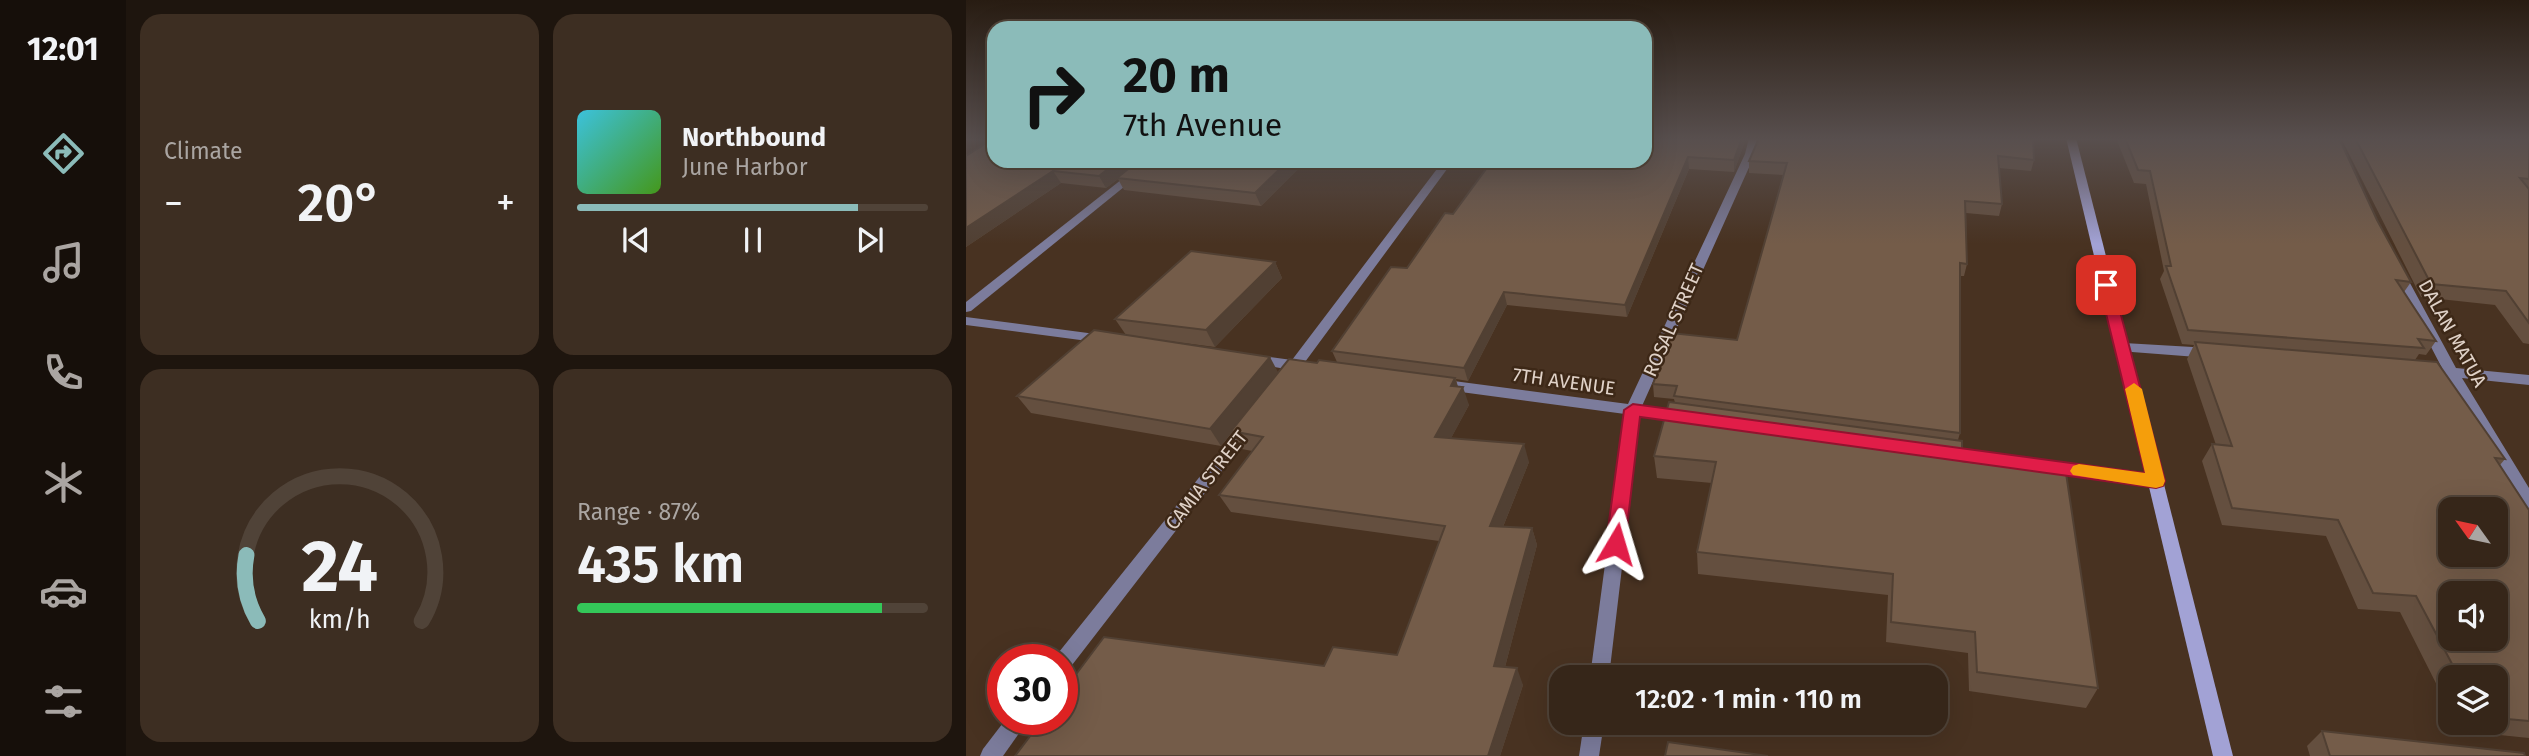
<!DOCTYPE html>
<html lang="en">
<head>
<meta charset="utf-8">
<style>
	body { margin:0; font-family:"Fira Sans",sans-serif; background:#3d2e22; color:#f1f3f6; height:100vh; display:flex; flex-direction:column; font-size:26px; white-space:nowrap }
	* { box-sizing:border-box; margin:0 }
	p { font-size:23px; color:#aaa5a2 }
	.icon { flex:none; width:38px; height:38px; fill:none; stroke:currentColor; stroke-width:2; stroke-linecap:round; stroke-linejoin:round }
	.map { position:relative; flex:1; overflow:hidden }
	.drawer { display:flex; flex-direction:column; gap:14px; padding:14px; background:#1e150e; width:840px }
	.drawer>* { flex:none }
	.banner { position:absolute; left:21px; top:21px; width:665px; height:147px; border-radius:21px; box-shadow:0 7px 28px #0002,0 0 0 2px #504338; background:#8bbbb9; color:#111; overflow:hidden }
	.needle { width:46px; rotate:303deg }
	.fabs { position:absolute; left:1472px; top:497px; display:grid; gap:14px }
	.fabs a { display:grid; place-items:center; width:70px; height:70px; border-radius:14px; background:#362619; box-shadow:0 7px 28px #0002,0 0 0 2px #504338; font-size:35px }
	.speed { position:absolute; left:21px; top:644px; display:flex; gap:14px; font-size:35px; font-weight:700; text-align:center }
	.speed>* { display:grid; place-content:center; width:91px; height:91px; border-radius:50%; background:#362619; box-shadow:0 7px 28px #0002,0 0 0 2px #504338; line-height:1 }
	.speed .limit { border:10px solid #d22; background:#fff; color:#111 }
	.pin { position:absolute; display:grid; place-items:center; width:60px; height:60px; color:#fff; margin:-30px; border-radius:14px; box-shadow:0 4px 10px #0006 }
	.me { position:absolute; width:77px; margin:-38px; rotate:7deg; stroke-linejoin:round; filter:drop-shadow(0 0 5px #0008) }
	.turn { display:flex; align-items:center; gap:24px; height:147px; padding:0 21px; font-size:32px }
	.turn .icon { width:91px; height:91px; stroke-width:2.5 }
	.turn b { display:block; font-size:49px; line-height:60px }
	.big { font-size:52px; font-weight:600; line-height:1.1 }
	.drawer .tile { flex:1; display:flex; flex-direction:column; justify-content:center; gap:10px; min-width:0; padding:0 24px; border-radius:21px; background:#3d2e22 }
	.drawer .dial { align-items:center; gap:0 }
	.dial svg { height:182px; overflow:visible; fill:none; stroke:#504338; stroke-width:7; stroke-linecap:round; text-anchor:middle }
	.dial text { fill:#f1f3f6; stroke:none }
	.song { display:flex; align-items:center; gap:21px }
	.cover { width:84px; height:84px; border-radius:10px; background:linear-gradient(135deg,hsl(190 70% 55%),hsl(100 70% 35%)) }
	.played { height:7px; border-radius:4px; background:linear-gradient(90deg,#8bbbb9 80%,#504338 80%) }
	.keys { display:flex; justify-content:space-around; direction:ltr }
	.heat { display:flex; justify-content:space-between; align-items:center; font-size:38px; direction:ltr }
	.charge { height:10px; border-radius:5px; background:linear-gradient(90deg,#34c759 87%,#504338 0) }
	.drawer .tiles { flex:1; display:grid; gap:14px; grid-template-columns:repeat(2,1fr) }
	.trip { position:absolute; left:583px; top:665px; width:399px; height:70px; border-radius:21px; background:#362619; box-shadow:0 7px 28px #0002,0 0 0 2px #504338; font-weight:600; line-height:70px; text-align:center }
	main { display:flex; flex:1; min-height:0 }
	.tab-bar { display:flex; flex-direction:column; width:126px; justify-content:space-around; align-items:center; background:#160f0a; color:#aaa5a2 }
	.tab-bar .icon { width:49px; height:49px }
	.tab-bar .selected { color:#8bbbb9 }
	.tab-bar b { font-size:32px; color:#f1f3f6 }
	.map>svg:first-child { display:block }
	.lines { fill:none; stroke-linecap:round; stroke-linejoin:round }
	.street { fill:#7c7c9c; fill-rule:evenodd }
	.secondary { fill:#a2a2d5; fill-rule:evenodd }
	.wall { fill:#644f3f }
	.shaded-wall { fill:#514033 }
	.building { fill:#745c49; stroke:#514033; stroke-width:2; fill-rule:evenodd }
	.route { fill:#e11d48; stroke:#92132f; stroke-width:2 }
	.slow { fill:#f59e0b }
	.labels { text-anchor:middle; stroke-width:5; stroke-linejoin:round; paint-order:stroke }
	.street-label { font-size:19px; fill:#e0d2c8; stroke:#3d2817 }
</style>
</head>
<body>
<main>
<nav class="tab-bar">
<b>12:01</b>
<svg class="icon selected" aria-label="directions" viewBox="0 0 24 24"><path d="M12 3l9 9-9 9-9-9zM9 14v-3h6M13 9l2 2-2 2"/></svg>
<svg class="icon" aria-label="music" viewBox="0 0 24 24"><path d="M9 18V5l10-2v13"/><circle cx="6" cy="18" r="3"/><circle cx="16" cy="16" r="3"/></svg>
<svg class="icon" aria-label="phone" viewBox="0 0 24 24"><path d="M5 4h4l2 5-3 2q2 4 5 5l2-3 5 2v4C11 20 4 13 5 4z"/></svg>
<svg class="icon" aria-label="climate" viewBox="0 0 24 24"><path d="M12 3v18M4 7l16 10M4 17L20 7"/></svg>
<svg class="icon" aria-label="car" viewBox="0 0 24 24"><path d="M5 17H2v-5l4-1 3-4h7l3 4 3 1v5h-3M9 17h6M6 11h13"/><circle cx="7" cy="17" r="2"/><circle cx="17" cy="17" r="2"/></svg>
<svg class="icon" aria-label="filters" viewBox="0 0 24 24"><path d="M4 7h16M4 17h16"/><circle cx="9" cy="7" r="2"/><circle cx="15" cy="17" r="2"/></svg>
</nav>
<section class="drawer">
<div class="tiles">
<div class="tile"><p>Climate</p>
<div class="heat"><a>−</a><b class="big">20°</b><a>+</a></div>
</div>
<div class="tile">
<div class="song"><i class="cover"></i><div><b>Northbound</b><p>June Harbor</p></div></div>
<div class="played"></div>
<div class="keys"><svg class="icon" aria-label="previous" viewBox="0 0 24 24"><path d="M18 5L8 12l10 7zM5 5v14"/></svg><svg class="icon" aria-label="pause" viewBox="0 0 24 24"><path d="M8 5v14M16 5v14"/></svg><svg class="icon" aria-label="next" viewBox="0 0 24 24"><path d="M6 5l10 7-10 7zM19 5v14"/></svg></div>
</div>
<div class="tile dial"><svg viewBox="0 0 100 80">
<path d="M14 69A42 42 0 1 1 86 69"/>
<path d="M14 69A42 42 0 0 1 9 40" stroke="#8bbbb9"/>
<text x="50" y="56" font-size="32" font-weight="700">24</text>
<text x="50" y="72" font-size="11">km/h</text>
</svg></div>
<div class="tile"><p>Range · 87%</p><b class="big">435 km</b><div class="charge"></div></div>
</div>
</section>
<div class="map">
<svg width="1563" height="756" viewBox="0 0 1563 756">
	<rect width="100%" height="100%" fill="#483221"/>
	<g class="lines">
		<g class="street">
			<polygon points="783,138 793,138 789,154 676,406 717,412 722,413 724,417 722,421 717,422 674,416 643,677 624,677 659,414 480,390 473,385 480,380 662,404 779,154"/>
			<polygon points="179,161 190,161 5,311 0,312 0,302"/>
			<path d="M 477,161 L 487,161 L 339,362 L 342,366 C 338,372 328,375 321,373 L 320,369 L 284,363 L 282,360 L 289,355 L 326,360 Z"/>
			<polygon points="1432,268 1438,272 1490,368 1563,375 1563,385 1496,378 1563,488 1563,508 1557,507 1481,377 1475,375 1473,372 1476,368 1426,272"/>
			<polygon points="0,317 137,335 144,339 137,343 0,325"/>
			<polygon points="1158,343 1244,348 1251,353 1244,358 1153,351 1151,348 1153,345"/>
			<polygon points="281,423 286,424 288,428 286,432 103,669 96,672 96,660 88,660 89,657 276,424"/>
			<polygon points="980,446 1190,475 1196,477 1198,481 1196,485 1190,487 980,458 975,456 972,452 975,448"/>
			<polygon points="40,719 63,719 37,756 14,756 17,749"/>
			<polygon points="618,723 638,723 633,756 613,756"/>
		</g>
		<polygon class="secondary" points="1100,138 1110,138 1267,756 1247,756"/>
	</g>
	<g class="wall">
		<polygon points="780,138 768,172 723,169 661,317 541,305 502,381 490,379 492,387 503,405 485,438 563,462 537,527 566,528 571,545 539,667 557,685 534,756 49,756 358,666 431,655 473,541 265,512 253,495 286,451 276,449 266,433 255,446 65,413 51,396 160,335 149,319 309,262 316,278 249,347 178,338 312,373 351,363 371,362 366,351 441,268 487,214"/>
		<polygon points="1067,138 1068,160 1065,171 1033,168 1036,204 1033,216 1000,213 1001,264 998,276 994,276 994,433 992,440 996,461 1132,688 1120,708 1003,691 1002,653 920,642 922,595 732,574 731,552 746,483 691,478 688,456 709,403 708,399 688,397 687,384 771,340 817,175 783,173 783,161 792,143"/>
		<polygon points="1150,138 1373,138 1411,220 1445,282 1438,292 1470,341 1460,355 1453,354 1449,360 1539,459 1534,465 1563,510 1563,738 1494,731 1490,723 1530,723 1530,677 1484,677 1484,711 1434,612 1392,609 1360,536 1256,525 1236,461 1246,444 1250,445 1221,359 1228,345 1216,344 1194,279 1198,271 1180,184 1168,183"/>
		<polygon points="1375,138 1563,138 1563,344 1557,343 1529,305 1455,297"/>
		<polygon points="0,156 28,161 340,161 295,206 158,190 152,179 140,188 95,183 0,247"/>
		<polygon points="1356,731 1559,756 1344,756 1341,746"/>
	</g>
	<g class="shaded-wall">
		<polygon points="776,138 780,138 768,172 768,160"/>
		<polygon points="722,157 723,169 661,317 659,305"/>
		<polygon points="152,161 175,161 151,178 152,179 140,188 133,176"/>
		<polygon points="322,161 340,161 295,206 289,193"/>
		<polygon points="87,171 95,183 0,247 0,228"/>
		<polygon points="309,262 316,278 249,347 240,330"/>
		<polygon points="538,292 541,305 502,381 498,368"/>
		<polygon points="304,357 313,374 255,446 244,429"/>
		<polygon points="489,378 494,393 497,387 503,405 476,455 469,437 485,386"/>
		<polygon points="558,444 563,462 530,544 524,526"/>
		<polygon points="566,528 571,545 535,682 528,666"/>
		<polygon points="551,668 557,685 534,756 522,756"/>
	</g>
	<g class="building">
		<polygon points="28,138 28,161 152,161 133,176 87,171 0,228 0,156"/>
		<polygon points="679,138 776,138 768,160 722,157 659,305 538,292 498,368 366,351 425,267 441,268 479,213 487,214 526,161 679,161"/>
		<polygon points="793,138 1067,138 1068,160 1032,156 1036,204 999,201 1001,264 994,263 994,433 708,396 711,386 687,384 705,333 771,340 821,163 783,161"/>
		<polygon points="1159,138 1373,138 1411,220 1445,282 1430,280 1470,341 1452,339 1458,348 1222,330 1200,266 1205,266 1184,171 1172,170"/>
		<polygon points="1389,138 1563,138 1563,179 1554,178 1563,189 1563,323 1540,291 1465,284"/>
		<polygon points="172,161 322,161 289,193 151,178"/>
		<polygon points="225,251 309,262 240,330 149,319"/>
		<polygon points="128,330 304,357 244,429 51,396"/>
		<path d="M 1229,342 L 1471,362 L 1539,459 L 1529,458 L 1563,510 L 1563,721 L 1530,718 L 1530,677 L 1493,677 L 1450,596 L 1407,593 L 1372,520 L 1266,508 L 1246,444 L 1266,446 ZM 1484,509 L 1530,509 L 1530,555 L 1484,555 ZM 1484,593 L 1530,593 L 1530,639 L 1484,639 Z"/>
		<polygon points="323,359 351,363 353,360 489,378 485,386 497,387 469,437 558,444 524,526 566,528 528,666 551,668 522,756 49,756 77,719 96,719 96,693 138,637 358,666 367,647 431,655 479,526 253,495 297,437 265,431"/>
		<polygon points="703,402 996,441 996,461 1100,473 1132,688 1011,672 1009,632 925,622 927,574 731,552 750,462 688,456"/>
		<polygon points="1356,731 1558,753 1559,756 1364,756"/>
		<polygon points="702,742 802,756 699,756"/>
	</g>
	<linearGradient id="sky" x2="0" y2="1"><stop stop-color="#281c12"/><stop offset="0.57" stop-color="#584f4e"/><stop offset="1" stop-color="#584f4e" stop-opacity="0"/></linearGradient>
	<rect width="1563" height="244" fill="url(#sky)"/>
	<polygon class="route" points="1140,280 1147,285 1199,481 1197,486 1190,488 674,417 659,544 657,549 643,549 640,544 658,410 667,404 1179,473 1133,285"/>
	<polygon class="slow" points="1168,383 1176,389 1199,481 1197,486 1190,488 1107,475 1104,471 1107,466 1113,464 1179,473 1159,389"/>
	<g class="labels">
		<g class="street-label">
			<text transform="translate(707 320) rotate(-66)" y="7">ROSAL STREET</text>
			<text transform="translate(1487 333) rotate(61)" y="7">DALAN MATUA</text>
			<text transform="translate(598 381) rotate(8)" y="7">7TH AVENUE</text>
			<text transform="translate(240 480) rotate(-52)" y="7">CAMIA STREET</text>
		</g>
	</g>
</svg>
<div class="fabs">
<a><svg class="needle" viewBox="-14 -14 28 28"><path d="M0-13l5 13h-10z" fill="#e53935"/><path d="M0 13l5-13h-10z" fill="#aaa5a2"/></svg></a>
<a><svg class="icon" aria-label="sound" viewBox="0 0 24 24"><path d="M4 9h4l5-4v14l-5-4H4zM17 9q2 3 0 6"/></svg></a>
<a><svg class="icon" aria-label="layers" viewBox="0 0 24 24"><path d="M12 4l9 5-9 5-9-5zM3 14l9 5 9-5"/></svg></a>
</div>
<div class="speed"><div class="limit">30</div></div>
<div class="pin" style="left:1140px;top:285px;background:#d93025"><svg class="icon" aria-label="arrive" viewBox="0 0 24 24"><path d="M6 21V4h12l-3 4 3 4H6"/></svg></div>
<svg class="me" style="left:650px;top:544px" viewBox="-20 -20 40 40"><path d="M0-17L14 15 0 8-14 15z" fill="#e11d48" stroke="#fff" stroke-width="4"/></svg>
<div class="trip">12:02 · 1 min · 110 m</div>
<div class="banner">
<div class="turn"><svg class="icon" aria-label="right" viewBox="0 0 24 24"><path d="M7 20v-9h11M14 6l5 5-5 5"/></svg><div><b>20 m</b>7th Avenue</div></div>
</div>
</div>
</main>
</body>
</html>
